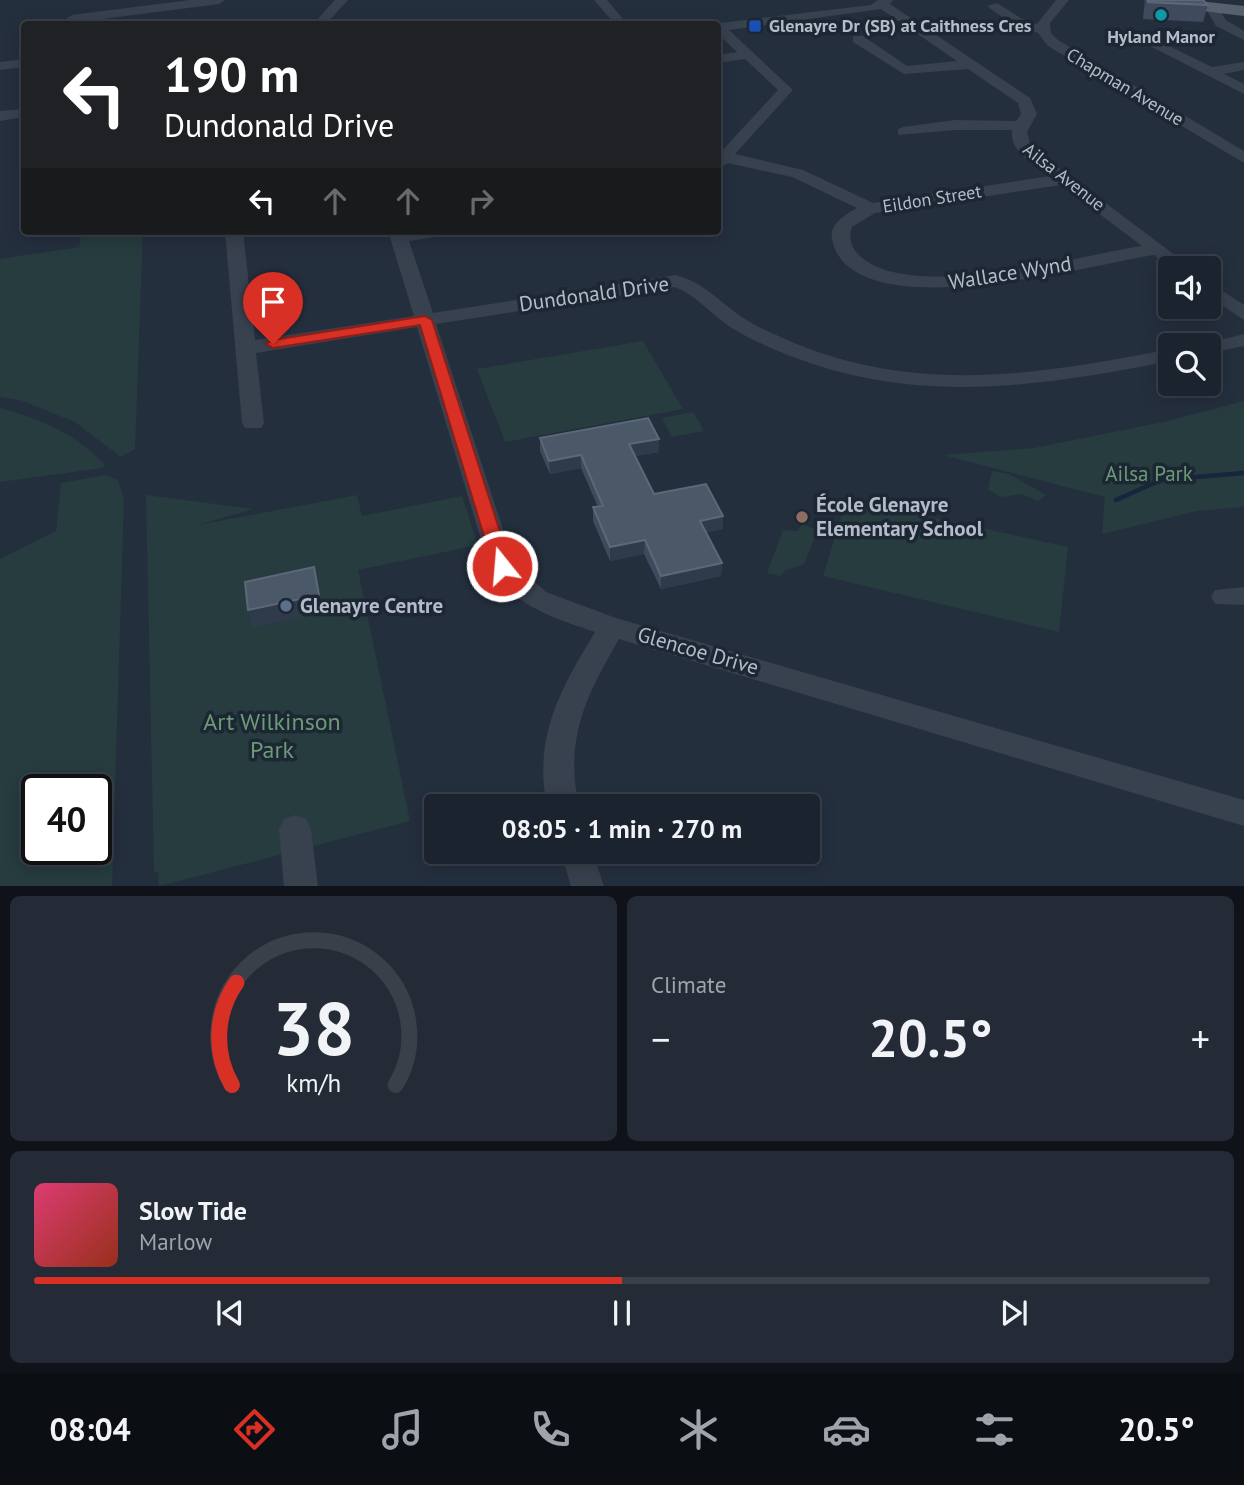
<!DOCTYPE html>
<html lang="en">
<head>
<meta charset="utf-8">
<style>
	body { margin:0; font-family:"PT Sans",sans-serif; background:#242b36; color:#f1f3f6; height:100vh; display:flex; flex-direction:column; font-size:26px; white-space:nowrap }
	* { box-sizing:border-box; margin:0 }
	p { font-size:23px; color:#a0a4aa }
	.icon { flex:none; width:38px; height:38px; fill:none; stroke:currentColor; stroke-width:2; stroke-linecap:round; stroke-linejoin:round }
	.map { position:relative; height:886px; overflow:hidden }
	.panel { display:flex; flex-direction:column; gap:10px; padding:10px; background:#0f1319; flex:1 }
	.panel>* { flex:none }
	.guide { position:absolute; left:21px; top:21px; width:700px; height:214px; border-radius:7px; box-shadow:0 4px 18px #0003,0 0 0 2px #39404a; background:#202124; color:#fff; overflow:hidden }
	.tools { position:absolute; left:1158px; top:256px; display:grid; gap:14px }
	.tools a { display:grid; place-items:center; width:63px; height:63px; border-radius:7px; background:#1b232e; box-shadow:0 4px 18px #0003,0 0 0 2px #39404a; font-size:35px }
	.speed { position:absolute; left:21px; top:774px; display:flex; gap:14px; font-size:35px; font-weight:700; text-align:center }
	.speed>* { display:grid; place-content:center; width:91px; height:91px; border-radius:50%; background:#1b232e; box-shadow:0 4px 18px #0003,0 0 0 2px #39404a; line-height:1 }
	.speed .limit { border:4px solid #111; border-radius:10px; background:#fff; color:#111 }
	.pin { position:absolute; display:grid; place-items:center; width:60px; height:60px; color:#fff; margin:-72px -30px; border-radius:50% 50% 50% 0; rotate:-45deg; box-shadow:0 0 7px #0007 }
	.pin .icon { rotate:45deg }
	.me { position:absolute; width:77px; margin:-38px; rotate:343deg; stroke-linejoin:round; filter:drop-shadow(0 0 5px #0008) }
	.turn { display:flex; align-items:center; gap:24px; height:147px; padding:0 28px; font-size:32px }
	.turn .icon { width:91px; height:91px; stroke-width:2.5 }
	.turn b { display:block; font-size:49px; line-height:60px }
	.lanes { display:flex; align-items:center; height:66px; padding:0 28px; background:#0003; justify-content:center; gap:35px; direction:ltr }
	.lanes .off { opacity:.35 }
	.big { font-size:52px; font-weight:800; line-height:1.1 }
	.panel .card { flex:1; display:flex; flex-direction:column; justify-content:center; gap:10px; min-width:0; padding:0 24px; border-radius:10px; background:#242b36 }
	.panel .dial { align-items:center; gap:0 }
	.dial svg { height:182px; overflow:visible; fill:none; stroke:#39404a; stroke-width:7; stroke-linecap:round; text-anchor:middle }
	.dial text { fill:#f1f3f6; stroke:none }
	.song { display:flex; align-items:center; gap:21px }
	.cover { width:84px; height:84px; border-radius:10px; background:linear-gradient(135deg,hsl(340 70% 55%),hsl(10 70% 35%)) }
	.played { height:7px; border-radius:4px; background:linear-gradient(90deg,#d93025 50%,#39404a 50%) }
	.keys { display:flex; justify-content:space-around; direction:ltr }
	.heat { display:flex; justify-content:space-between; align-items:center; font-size:38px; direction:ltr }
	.panel .tiles { flex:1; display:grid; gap:10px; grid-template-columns:1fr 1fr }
	.card:last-child { grid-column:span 2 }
	.trip { position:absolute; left:424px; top:794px; width:396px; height:70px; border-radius:7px; background:#1b232e; box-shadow:0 4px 18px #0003,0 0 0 2px #39404a; font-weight:800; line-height:70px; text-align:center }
	.menu { display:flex; height:112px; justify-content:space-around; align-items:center; background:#0b0e12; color:#a0a4aa }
	.menu .icon { width:49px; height:49px }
	.menu .current { color:#d93025 }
	.menu b { font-size:32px; color:#f1f3f6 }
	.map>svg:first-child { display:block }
	.green { fill:#263c3f; fill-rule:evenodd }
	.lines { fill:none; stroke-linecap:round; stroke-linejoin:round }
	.stream { stroke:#17263c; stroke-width:4.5 }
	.minor { fill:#38414e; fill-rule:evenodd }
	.major { fill:#56606e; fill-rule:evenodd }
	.wall { fill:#3f4b5c }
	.shaded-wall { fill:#2f3b4b }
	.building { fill:#4b5868; stroke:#5c6777; stroke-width:2 }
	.route { fill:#d93025; stroke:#8d1f18; stroke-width:2 }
	.culture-dot { fill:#0f9aa8; stroke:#1d2633; stroke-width:2.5 }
	.transit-dot { fill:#1a4fb4; stroke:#1d2633; stroke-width:2.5 }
	.education-dot { fill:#8d6e63; stroke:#1d2633; stroke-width:2.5 }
	.service-dot { fill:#5c6f8a; stroke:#1d2633; stroke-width:2.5 }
	.labels { text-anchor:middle; stroke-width:7; stroke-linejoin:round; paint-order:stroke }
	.far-poi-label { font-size:18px; font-weight:bold; fill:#b4bcc9; stroke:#1d2633; text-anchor:start }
	.far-street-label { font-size:18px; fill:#b4bcc9; stroke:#1d2633 }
	.street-label { font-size:21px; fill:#b4bcc9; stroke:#1d2633 }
	.park-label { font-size:21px; fill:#6b9a76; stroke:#1d2633 }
	.poi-label { font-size:21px; font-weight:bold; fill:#b4bcc9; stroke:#1d2633; text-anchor:start }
	.near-park-label { font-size:24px; fill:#6b9a76; stroke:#1d2633 }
</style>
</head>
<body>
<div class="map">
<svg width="1244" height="887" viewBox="0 0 1244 887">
	<rect width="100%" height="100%" fill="#242f3e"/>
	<g class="green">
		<polygon points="82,231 143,231 135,449 121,457 75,422 20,400 0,397 0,259 79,247"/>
		<polygon points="643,341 683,409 505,442 477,369"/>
		<polygon points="1244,401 1244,507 1197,511 1102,534 1105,497 943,455 1034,448 1163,422"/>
		<path d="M 0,408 C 41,419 76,434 105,465 L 102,468 L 0,482 Z"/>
		<polygon points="693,412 704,431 672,437 662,418"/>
		<polygon points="992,471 1009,474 1046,495 1038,501 1022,494 1001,497 988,490"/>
		<path d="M 106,475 L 118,480 L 124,500 L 112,886 L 0,886 L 0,559 L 56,531 L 61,483 ZM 37,789 L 96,789 L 96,849 L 37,849 Z"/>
		<polygon points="146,495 253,509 198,525 357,495 362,516 462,496 478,545 358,570 410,821 159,886 158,872 154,872"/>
		<polygon points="847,498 1068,547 1059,632 823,576"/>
		<polygon points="802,524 818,530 804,564 784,571 781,576 767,573 783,530 798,531"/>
	</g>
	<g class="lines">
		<polyline class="stream" points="1116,500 1161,480 1244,473"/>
		<g class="minor">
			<polygon points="190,0 225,0 219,4 72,23 66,19 72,15"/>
			<polygon points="335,0 348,0 326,24 313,24"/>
			<polygon points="594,0 607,0 627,24 615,24"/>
			<path d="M 878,0 L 893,0 L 890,4 L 1030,98 L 1037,114 L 1027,132 L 1031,147 L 1192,268 L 1171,268 L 1154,255 C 1093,264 850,332 832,239 C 829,224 846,214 857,208 L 792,177 L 728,163 L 718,169 L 718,155 L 778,90 L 745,59 L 718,63 L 718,55 L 737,52 L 718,34 L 718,24 L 713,24 L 871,5 ZM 881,9 L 957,61 L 907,66 L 863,36 L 853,36 L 853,42 L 904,74 L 968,69 L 1018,103 L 1021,114 L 1016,121 L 955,120 L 903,127 L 898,129 L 898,135 L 955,130 L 1012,130 C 1009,153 1035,165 1050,176 L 873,203 L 803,170 L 735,154 L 793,90 L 729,30 ZM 1061,185 L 1142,246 C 1076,256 911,303 860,256 C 851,248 848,238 852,227 L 875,213 Z"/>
			<polygon points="1056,0 1069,0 1050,23 1051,33 1058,40 1244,151 1244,163 1048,46 1038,33 1014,26 987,6 997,3 1024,20 1037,24"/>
			<polygon points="1207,4 1215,4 1226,20 1244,31 1244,40 1216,26 1205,7"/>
			<polygon points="1151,37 1212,67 1244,62 1244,70 1224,74 1244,84 1244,94 1146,44 1144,41"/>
			<polygon points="24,59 24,67 0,70 0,62"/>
			<polygon points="24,109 24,117 0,121 0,111"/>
			<path d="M 225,231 L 243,231 L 255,340 L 414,316 L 388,231 L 450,231 L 441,236 L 409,241 L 433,313 L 675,275 C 704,282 718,301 742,317 C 758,328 776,335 794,343 C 922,395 1040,374 1171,349 L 1171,361 C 1031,388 909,407 773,349 C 756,341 737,333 722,321 C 706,309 694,294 675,287 L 436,324 L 514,563 L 546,592 L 616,618 L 1244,800 L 1244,826 L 619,639 C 586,696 564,739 579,807 L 547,807 C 533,737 560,690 595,632 C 554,618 513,606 489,566 L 417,327 L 256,353 L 264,423 L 261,428 L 245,428 L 242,423 Z"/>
			<polygon points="1209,282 1244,305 1244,320 1209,297"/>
			<polygon points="1244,334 1244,346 1209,353 1209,345 1200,345"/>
			<polygon points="1244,587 1244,605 1215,604 1211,597 1215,590"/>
			<polygon points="295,815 306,819 311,829 318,887 284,887 279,829 284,819"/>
			<polygon points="561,852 593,852 604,887 571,887"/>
		</g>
		<polygon class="major" points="1144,0 1190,0 1244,6 1244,16 1152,5"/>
	</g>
	<g class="wall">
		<polygon points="1145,0 1203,0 1208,5 1203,22 1143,19"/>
		<polygon points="540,438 659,439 659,452 635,456 654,494 723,529 706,532 722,563 721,576 661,589 644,554 610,561 593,521 593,507 598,507 581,468 550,474 540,451"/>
	</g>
	<g class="shaded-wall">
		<polygon points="659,439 659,452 629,457 629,444"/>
		<polygon points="581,455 581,468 550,474 549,461"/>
		<polygon points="723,516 723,529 699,534 700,521"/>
		<polygon points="645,540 644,554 610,561 610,547"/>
		<polygon points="722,563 721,576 661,589 661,576"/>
		<polygon points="314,567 323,612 253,628 248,610"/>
	</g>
	<g class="building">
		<polygon points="1148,0 1203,0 1208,5 1148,2"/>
		<polygon points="648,418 659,439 629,444 654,494 706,484 723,516 700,521 722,563 661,576 645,540 610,547 593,507 603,506 581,455 549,461 540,438"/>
		<polygon points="314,567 319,595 248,610 245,582"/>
	</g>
	<polygon class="route" points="425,316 432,320 511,566 509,571 496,571 493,566 420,325 273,348 266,344 273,340"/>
	<circle class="culture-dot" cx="1161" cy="15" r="7"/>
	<rect class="transit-dot" x="748" y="19" width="14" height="14" rx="3.5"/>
	<circle class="education-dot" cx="802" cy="517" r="7"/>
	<circle class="service-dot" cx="286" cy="606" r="7"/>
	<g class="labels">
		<g class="far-poi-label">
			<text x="769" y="32">Glenayre Dr (SB) at Caithness Cres</text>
			<text x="1161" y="43" text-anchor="middle">Hyland Manor</text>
		</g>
		<g class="far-street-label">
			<text transform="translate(1125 87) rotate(31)" y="6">Chapman Avenue</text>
			<text transform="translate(1064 177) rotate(38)" y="6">Ailsa Avenue</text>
			<text transform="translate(932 199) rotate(-9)" y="6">Eildon Street</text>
		</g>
		<g class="street-label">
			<text transform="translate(1010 273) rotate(-9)" y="7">Wallace Wynd</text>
			<text transform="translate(594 294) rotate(-8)" y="7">Dundonald Drive</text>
			<text transform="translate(698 651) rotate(16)" y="7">Glencoe Drive</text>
		</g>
		<g class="park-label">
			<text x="1149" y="481">Ailsa Park</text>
		</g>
		<g class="poi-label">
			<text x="816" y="512">École Glenayre<tspan x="816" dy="24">Elementary School</tspan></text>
			<text x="300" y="613">Glenayre Centre</text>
		</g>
		<g class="near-park-label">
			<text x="272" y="730">Art Wilkinson<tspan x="272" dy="28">Park</tspan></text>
		</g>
	</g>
</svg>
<div class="tools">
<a><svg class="icon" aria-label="sound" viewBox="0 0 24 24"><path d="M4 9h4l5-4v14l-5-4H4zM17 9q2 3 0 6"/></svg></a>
<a><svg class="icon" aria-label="search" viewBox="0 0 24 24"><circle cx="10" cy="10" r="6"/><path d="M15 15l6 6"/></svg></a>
</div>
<div class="speed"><div class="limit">40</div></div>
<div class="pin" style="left:273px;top:344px;background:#d93025"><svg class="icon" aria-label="arrive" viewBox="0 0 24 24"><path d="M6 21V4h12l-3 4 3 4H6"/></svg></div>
<svg class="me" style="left:502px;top:566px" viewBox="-20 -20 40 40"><circle r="17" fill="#d93025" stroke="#fff" stroke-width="3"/><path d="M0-11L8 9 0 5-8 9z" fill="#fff"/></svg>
<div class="trip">08:05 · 1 min · 270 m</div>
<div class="guide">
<div class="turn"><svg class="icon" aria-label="left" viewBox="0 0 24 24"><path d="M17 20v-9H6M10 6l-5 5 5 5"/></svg><div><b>190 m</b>Dundonald Drive</div></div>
<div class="lanes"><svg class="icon" aria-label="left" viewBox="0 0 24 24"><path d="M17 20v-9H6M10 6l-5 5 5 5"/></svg><svg class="icon off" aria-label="ahead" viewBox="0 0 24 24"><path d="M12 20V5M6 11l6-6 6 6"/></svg><svg class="icon off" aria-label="ahead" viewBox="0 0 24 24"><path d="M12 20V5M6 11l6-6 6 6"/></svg><svg class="icon off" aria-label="right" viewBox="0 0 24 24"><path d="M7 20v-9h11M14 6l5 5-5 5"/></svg></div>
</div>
</div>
<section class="panel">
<div class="tiles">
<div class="card dial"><svg viewBox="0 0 100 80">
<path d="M14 69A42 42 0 1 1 86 69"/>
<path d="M14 69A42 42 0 0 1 16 24" stroke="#d93025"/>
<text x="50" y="56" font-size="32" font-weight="700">38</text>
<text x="50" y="72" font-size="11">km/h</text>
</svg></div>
<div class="card"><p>Climate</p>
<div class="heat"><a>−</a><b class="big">20.5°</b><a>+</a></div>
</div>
<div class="card">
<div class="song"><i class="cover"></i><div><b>Slow Tide</b><p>Marlow</p></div></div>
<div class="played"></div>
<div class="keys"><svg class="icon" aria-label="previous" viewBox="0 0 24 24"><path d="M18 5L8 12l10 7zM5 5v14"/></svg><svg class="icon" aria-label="pause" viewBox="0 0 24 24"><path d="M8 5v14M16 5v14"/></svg><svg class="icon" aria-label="next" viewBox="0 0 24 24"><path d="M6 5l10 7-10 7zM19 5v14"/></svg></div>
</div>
</div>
</section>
<nav class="menu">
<b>08:04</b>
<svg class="icon current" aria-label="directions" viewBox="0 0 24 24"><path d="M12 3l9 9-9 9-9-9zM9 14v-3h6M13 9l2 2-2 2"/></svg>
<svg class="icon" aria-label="music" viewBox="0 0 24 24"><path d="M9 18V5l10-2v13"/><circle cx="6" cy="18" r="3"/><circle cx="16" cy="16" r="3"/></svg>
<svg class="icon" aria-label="phone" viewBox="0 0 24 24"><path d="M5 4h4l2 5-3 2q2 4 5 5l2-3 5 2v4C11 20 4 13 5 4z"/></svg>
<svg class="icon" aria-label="climate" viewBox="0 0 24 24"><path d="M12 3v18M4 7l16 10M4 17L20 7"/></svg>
<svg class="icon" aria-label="car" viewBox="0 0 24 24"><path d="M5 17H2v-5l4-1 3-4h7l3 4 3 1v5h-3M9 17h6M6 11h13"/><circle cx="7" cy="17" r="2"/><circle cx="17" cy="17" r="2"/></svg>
<svg class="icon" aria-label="filters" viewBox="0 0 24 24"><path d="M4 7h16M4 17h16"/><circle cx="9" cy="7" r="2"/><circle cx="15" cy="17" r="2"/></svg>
<b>20.5°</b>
</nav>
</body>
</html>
